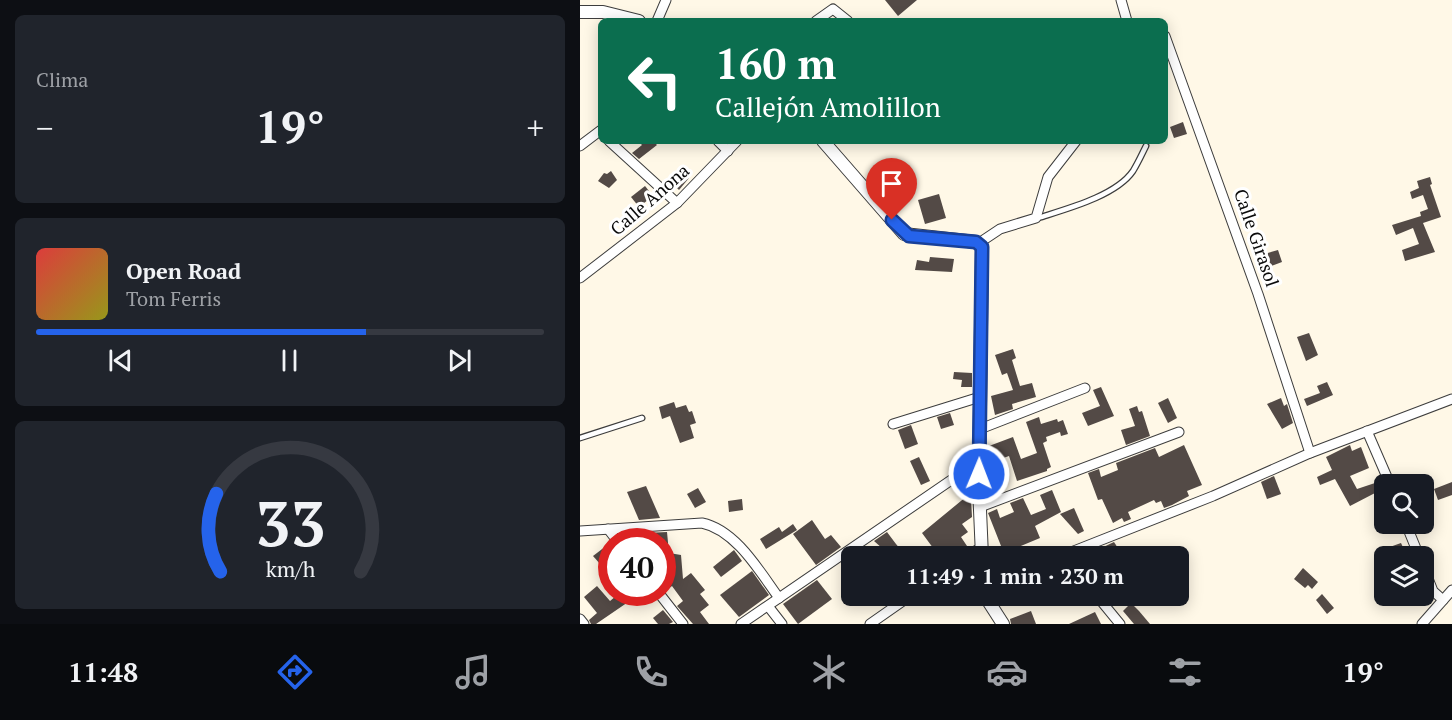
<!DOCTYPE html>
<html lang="es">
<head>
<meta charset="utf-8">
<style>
	body { margin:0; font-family:"PT Serif",serif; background:#20242c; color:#f1f3f6; height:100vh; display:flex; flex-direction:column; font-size:22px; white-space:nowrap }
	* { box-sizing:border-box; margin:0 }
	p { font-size:20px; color:#9ea1a6 }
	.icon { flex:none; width:33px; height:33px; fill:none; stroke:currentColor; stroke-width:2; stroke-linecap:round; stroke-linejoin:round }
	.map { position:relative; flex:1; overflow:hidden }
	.side { display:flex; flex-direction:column; gap:15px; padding:15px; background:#0d0f14; width:580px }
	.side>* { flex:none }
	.top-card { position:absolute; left:18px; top:18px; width:570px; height:126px; border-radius:9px; box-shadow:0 3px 15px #0003; background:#0b6e4f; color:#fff; overflow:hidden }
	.tools { position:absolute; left:794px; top:474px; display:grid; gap:12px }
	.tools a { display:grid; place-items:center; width:60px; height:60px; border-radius:9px; background:#171b24; box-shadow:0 3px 15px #0003; font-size:30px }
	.speed { position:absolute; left:18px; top:528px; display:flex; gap:12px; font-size:30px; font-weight:700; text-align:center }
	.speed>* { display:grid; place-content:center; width:78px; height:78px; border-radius:50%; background:#171b24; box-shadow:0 3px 15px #0003; line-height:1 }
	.speed .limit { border:9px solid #d22; background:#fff; color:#111 }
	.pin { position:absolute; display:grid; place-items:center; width:51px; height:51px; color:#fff; margin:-62px -26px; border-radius:50% 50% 50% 0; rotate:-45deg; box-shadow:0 0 6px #0007 }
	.pin .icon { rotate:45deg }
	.me { position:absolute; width:66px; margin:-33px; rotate:1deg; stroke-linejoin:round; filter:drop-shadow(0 0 4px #0008) }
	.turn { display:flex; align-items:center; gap:21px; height:126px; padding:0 18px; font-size:27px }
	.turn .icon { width:78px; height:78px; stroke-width:2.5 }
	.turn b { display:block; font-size:42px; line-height:51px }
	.big { font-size:45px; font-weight:700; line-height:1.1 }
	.side .tile { flex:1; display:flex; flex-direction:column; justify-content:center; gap:9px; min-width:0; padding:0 21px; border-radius:9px; background:#20242c }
	.side .dial { align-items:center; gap:0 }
	.dial svg { height:156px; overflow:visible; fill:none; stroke:#363941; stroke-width:7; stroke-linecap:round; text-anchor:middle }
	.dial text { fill:#f1f3f6; stroke:none }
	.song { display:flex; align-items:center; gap:18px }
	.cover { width:72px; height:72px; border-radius:9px; background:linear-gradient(135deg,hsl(0 70% 55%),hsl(60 70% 35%)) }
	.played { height:6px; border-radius:3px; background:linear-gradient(90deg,#2563eb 65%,#363941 65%) }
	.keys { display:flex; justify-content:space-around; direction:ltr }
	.heat { display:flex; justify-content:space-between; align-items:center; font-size:33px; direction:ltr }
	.trip { position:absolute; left:261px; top:546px; width:348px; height:60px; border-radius:9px; background:#171b24; box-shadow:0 3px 15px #0003; font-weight:700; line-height:60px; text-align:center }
	.dock { display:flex; height:96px; justify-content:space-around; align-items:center; background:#090b0e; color:#9ea1a6 }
	.dock .icon { width:42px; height:42px }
	.dock .selected { color:#2563eb }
	.dock b { font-size:27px; color:#f1f3f6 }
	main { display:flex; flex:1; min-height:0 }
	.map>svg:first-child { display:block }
	.building { fill:#534a46 }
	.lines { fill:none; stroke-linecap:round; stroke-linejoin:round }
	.service-casing { stroke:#3d3d3d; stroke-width:7 }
	.minor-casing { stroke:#3d3d3d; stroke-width:11 }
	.tertiary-casing { stroke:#3d3d3d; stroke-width:14 }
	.service { stroke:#fff; stroke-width:4.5 }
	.minor { stroke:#fff; stroke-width:9 }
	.tertiary { stroke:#fff; stroke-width:12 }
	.route-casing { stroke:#184099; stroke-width:15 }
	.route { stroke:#2563eb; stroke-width:10 }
	.labels { text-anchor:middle; stroke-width:6; stroke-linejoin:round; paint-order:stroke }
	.street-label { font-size:18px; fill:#0a0a0a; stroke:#fff }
</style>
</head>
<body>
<main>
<section class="side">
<div class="tile"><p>Clima</p>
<div class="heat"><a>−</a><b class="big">19°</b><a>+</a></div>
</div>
<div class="tile">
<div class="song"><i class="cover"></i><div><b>Open Road</b><p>Tom Ferris</p></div></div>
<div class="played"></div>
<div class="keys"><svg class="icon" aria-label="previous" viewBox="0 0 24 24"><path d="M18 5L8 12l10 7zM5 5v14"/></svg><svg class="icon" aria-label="pause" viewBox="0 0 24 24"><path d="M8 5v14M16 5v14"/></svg><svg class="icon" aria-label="next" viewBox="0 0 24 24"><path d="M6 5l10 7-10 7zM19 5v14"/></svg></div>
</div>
<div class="tile dial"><svg viewBox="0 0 100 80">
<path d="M14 69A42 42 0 1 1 86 69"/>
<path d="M14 69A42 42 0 0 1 12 29" stroke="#2563eb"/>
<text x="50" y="56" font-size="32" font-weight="700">33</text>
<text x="50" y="72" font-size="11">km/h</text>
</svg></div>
</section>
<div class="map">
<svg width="872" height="624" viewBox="0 0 872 624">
	<rect width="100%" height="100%" fill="#fff8e7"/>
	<g class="building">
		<polygon points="305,0 337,0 318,16"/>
		<polygon points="603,122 607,134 594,138 590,127"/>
		<polygon points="58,141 73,141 77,145 59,159 52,153 62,145"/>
		<polygon points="99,169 109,178 99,190 89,180"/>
		<polygon points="31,171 37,180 29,188 18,181 24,173 27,174"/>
		<polygon points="850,177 852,184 850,185 861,217 843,223 855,252 825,261 822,250 839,244 833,228 816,235 812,225 841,216 840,212 848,209 843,195 832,199 830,192 839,188 837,181"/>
		<polygon points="65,186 73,196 59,207 51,197"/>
		<polygon points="359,194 366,218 345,224 338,200"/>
		<polygon points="698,250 702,262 686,268 681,255"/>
		<polygon points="350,257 374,259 372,272 335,270 337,260 349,262"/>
		<polygon points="729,333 738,355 726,361 717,337"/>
		<polygon points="433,349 436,358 432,360 440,386 452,383 456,397 432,404 433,409 415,415 411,396 433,390 427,373 422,375 415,355"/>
		<polygon points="374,372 392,373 392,387 381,387 382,380 373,379"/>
		<polygon points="747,382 753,395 727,406 724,399 740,393 737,386"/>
		<polygon points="521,387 534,416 508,426 502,413 520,406 513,390"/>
		<polygon points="588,398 597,418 588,423 578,403"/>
		<polygon points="701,398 704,406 707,404 713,423 702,429 687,404"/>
		<polygon points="94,402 96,408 106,405 109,412 112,411 116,423 110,425 114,438 100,443 90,416 82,419 79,407"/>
		<polygon points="557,406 559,412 562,411 570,436 546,445 541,430 555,426 549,409"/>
		<polygon points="370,413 374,425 361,429 357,417"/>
		<polygon points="459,417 461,424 477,419 478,422 483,420 488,434 481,436 480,432 466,437 467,441 463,443 471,467 467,469 467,471 437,481 429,456 415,461 409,446 433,437 441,459 457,453 446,422"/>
		<polygon points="331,425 338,444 325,449 318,430"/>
		<polygon points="604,445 622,485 607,491 609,496 592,505 584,508 581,501 576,503 574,500 548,512 551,519 544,522 542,518 533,523 522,499 518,500 508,473 519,469 521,477 538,470 536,463 575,448 579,457"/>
		<polygon points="770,445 772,451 781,447 789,468 770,476 777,489 801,481 804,493 796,496 795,493 770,506 755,479 740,485 737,477 752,470 746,457"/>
		<polygon points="339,457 350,481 341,485 330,461"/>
		<polygon points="694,476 701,494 687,499 681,482"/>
		<polygon points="872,482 872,495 858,500 854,489"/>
		<polygon points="66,486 80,518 59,520 47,492"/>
		<polygon points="118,488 126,502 115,508 107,494"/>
		<polygon points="472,490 481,512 455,526 460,538 436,548 441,556 425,556 408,513 417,509 420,518 434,512 430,503 443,498 451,515 466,509 460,495"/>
		<polygon points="387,496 391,499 392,517 382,524 388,532 381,537 387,546 371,556 359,556 342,533"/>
		<polygon points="162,499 163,510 149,512 148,501"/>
		<polygon points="494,508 504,531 498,534 480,514"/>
		<polygon points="232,520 245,539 251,535 261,547 236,565 213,534"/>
		<polygon points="213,524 217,530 186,549 180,539 199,527 202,532"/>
		<polygon points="87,532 89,553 101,555 103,579 111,573 125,590 120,594 129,605 120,612 129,624 113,624 97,606 103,601 92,586 87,590 82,584 82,542 67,542 66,533"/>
		<polygon points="307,532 316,544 326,556 311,556 294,541"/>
		<polygon points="534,542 543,556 517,556 513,552"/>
		<polygon points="30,543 32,557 21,565 13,556"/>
		<polygon points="821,543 827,556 811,556 807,548"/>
		<polygon points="154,550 162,561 141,577 133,567"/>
		<polygon points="723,568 738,582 732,589 728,585 725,588 714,579"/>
		<polygon points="172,571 189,595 159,617 140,595"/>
		<polygon points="237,580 252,599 218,624 203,604"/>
		<polygon points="17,586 30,601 41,592 50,592 54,598 16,624 11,624 9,620 17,613 4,597"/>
		<polygon points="742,594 754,608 747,614 736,600"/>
		<polygon points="551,603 559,611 570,624 554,624 543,611"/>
		<polygon points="83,610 93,622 89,624 78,624 73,618"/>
		<polygon points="451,611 456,624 431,624 430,619"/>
		<polygon points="515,612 521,624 489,624"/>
	</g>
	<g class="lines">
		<g class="service-casing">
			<g id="service">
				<path d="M 458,218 C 486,209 536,196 553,171 C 558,163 562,154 566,146"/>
				<polyline points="0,438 62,418"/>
			</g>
		</g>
		<g class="minor-casing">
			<g id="minor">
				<polyline points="541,0 547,21"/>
				<polyline points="77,21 86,0"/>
				<polyline points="236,21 253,9 268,21"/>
				<polyline points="585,36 678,294 730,453"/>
				<polyline points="29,141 97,203"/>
				<polyline points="138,141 148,151"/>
				<polyline points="0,146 21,130"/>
				<polyline points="399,243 420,229 456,218 468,177 496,141"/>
				<polyline points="0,278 97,203 157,141"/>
				<polyline points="313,424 400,397"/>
				<polyline points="400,429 505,388"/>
				<polyline points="787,431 810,484"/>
				<polyline points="400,507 599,432"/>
				<polyline points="826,524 839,556"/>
				<polyline points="28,529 38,542"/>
				<path d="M 0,531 L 122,523 C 156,530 180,572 199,598"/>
				<polyline points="387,556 402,547"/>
				<polyline points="481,556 633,496 730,453 872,399"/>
				<polyline points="843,566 853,591 863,600"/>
				<polyline points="78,592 103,624"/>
				<polyline points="517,596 540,624"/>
				<polyline points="188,606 202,624"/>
				<polyline points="0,619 4,624"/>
				<polyline points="161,624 399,461"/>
				<polyline points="290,624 330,596"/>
				<polyline points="842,624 872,590"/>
			</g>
		</g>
		<g class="tertiary-casing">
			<g id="tertiary">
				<polyline points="0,12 23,12 59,21"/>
				<polyline points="243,141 324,234 396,242 402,247 399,487 402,556"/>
				<polyline points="405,596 423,624"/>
			</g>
		</g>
		<use href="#service" class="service"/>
		<use href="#minor" class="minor"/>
		<use href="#tertiary" class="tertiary"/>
	</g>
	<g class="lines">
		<g class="route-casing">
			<polyline id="route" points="312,220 329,236 396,242 402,247 399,474"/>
		</g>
		<use href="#route" class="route"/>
	</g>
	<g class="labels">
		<g class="street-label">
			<text transform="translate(70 200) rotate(-41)" y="6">Calle Anona</text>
			<text transform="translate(676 238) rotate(71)" y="6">Calle Girasol</text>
		</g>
	</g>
</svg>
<div class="tools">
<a><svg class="icon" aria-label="search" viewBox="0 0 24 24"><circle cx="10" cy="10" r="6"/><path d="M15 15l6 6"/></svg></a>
<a><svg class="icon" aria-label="layers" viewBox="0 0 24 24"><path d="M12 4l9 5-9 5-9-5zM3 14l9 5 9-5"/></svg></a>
</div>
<div class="speed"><div class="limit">40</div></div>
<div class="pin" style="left:312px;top:220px;background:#d93025"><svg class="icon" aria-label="arrive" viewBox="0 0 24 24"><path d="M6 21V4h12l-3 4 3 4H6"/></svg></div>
<svg class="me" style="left:399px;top:474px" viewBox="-20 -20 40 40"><circle r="17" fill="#2563eb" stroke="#fff" stroke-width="3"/><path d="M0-11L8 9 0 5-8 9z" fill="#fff"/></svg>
<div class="trip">11:49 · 1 min · 230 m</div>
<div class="top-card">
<div class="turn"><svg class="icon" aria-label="left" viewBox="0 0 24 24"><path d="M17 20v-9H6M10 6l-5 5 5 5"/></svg><div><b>160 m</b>Callejón Amolillon</div></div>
</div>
</div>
</main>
<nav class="dock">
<b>11:48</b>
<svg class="icon selected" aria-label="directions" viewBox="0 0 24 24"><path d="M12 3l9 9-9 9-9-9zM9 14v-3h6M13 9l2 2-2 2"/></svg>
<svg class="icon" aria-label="music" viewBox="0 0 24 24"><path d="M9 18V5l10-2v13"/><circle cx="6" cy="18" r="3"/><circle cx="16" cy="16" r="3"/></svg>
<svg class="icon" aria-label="phone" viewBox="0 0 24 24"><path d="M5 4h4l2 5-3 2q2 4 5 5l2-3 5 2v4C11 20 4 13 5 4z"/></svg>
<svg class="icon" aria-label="climate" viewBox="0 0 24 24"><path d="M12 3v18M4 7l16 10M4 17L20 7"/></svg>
<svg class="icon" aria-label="car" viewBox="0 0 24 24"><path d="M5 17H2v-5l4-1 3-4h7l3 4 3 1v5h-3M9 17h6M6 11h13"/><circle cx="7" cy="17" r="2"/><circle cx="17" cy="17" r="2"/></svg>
<svg class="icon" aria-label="filters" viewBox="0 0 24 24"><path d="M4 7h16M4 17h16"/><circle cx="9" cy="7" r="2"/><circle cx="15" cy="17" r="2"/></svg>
<b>19°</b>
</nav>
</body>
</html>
